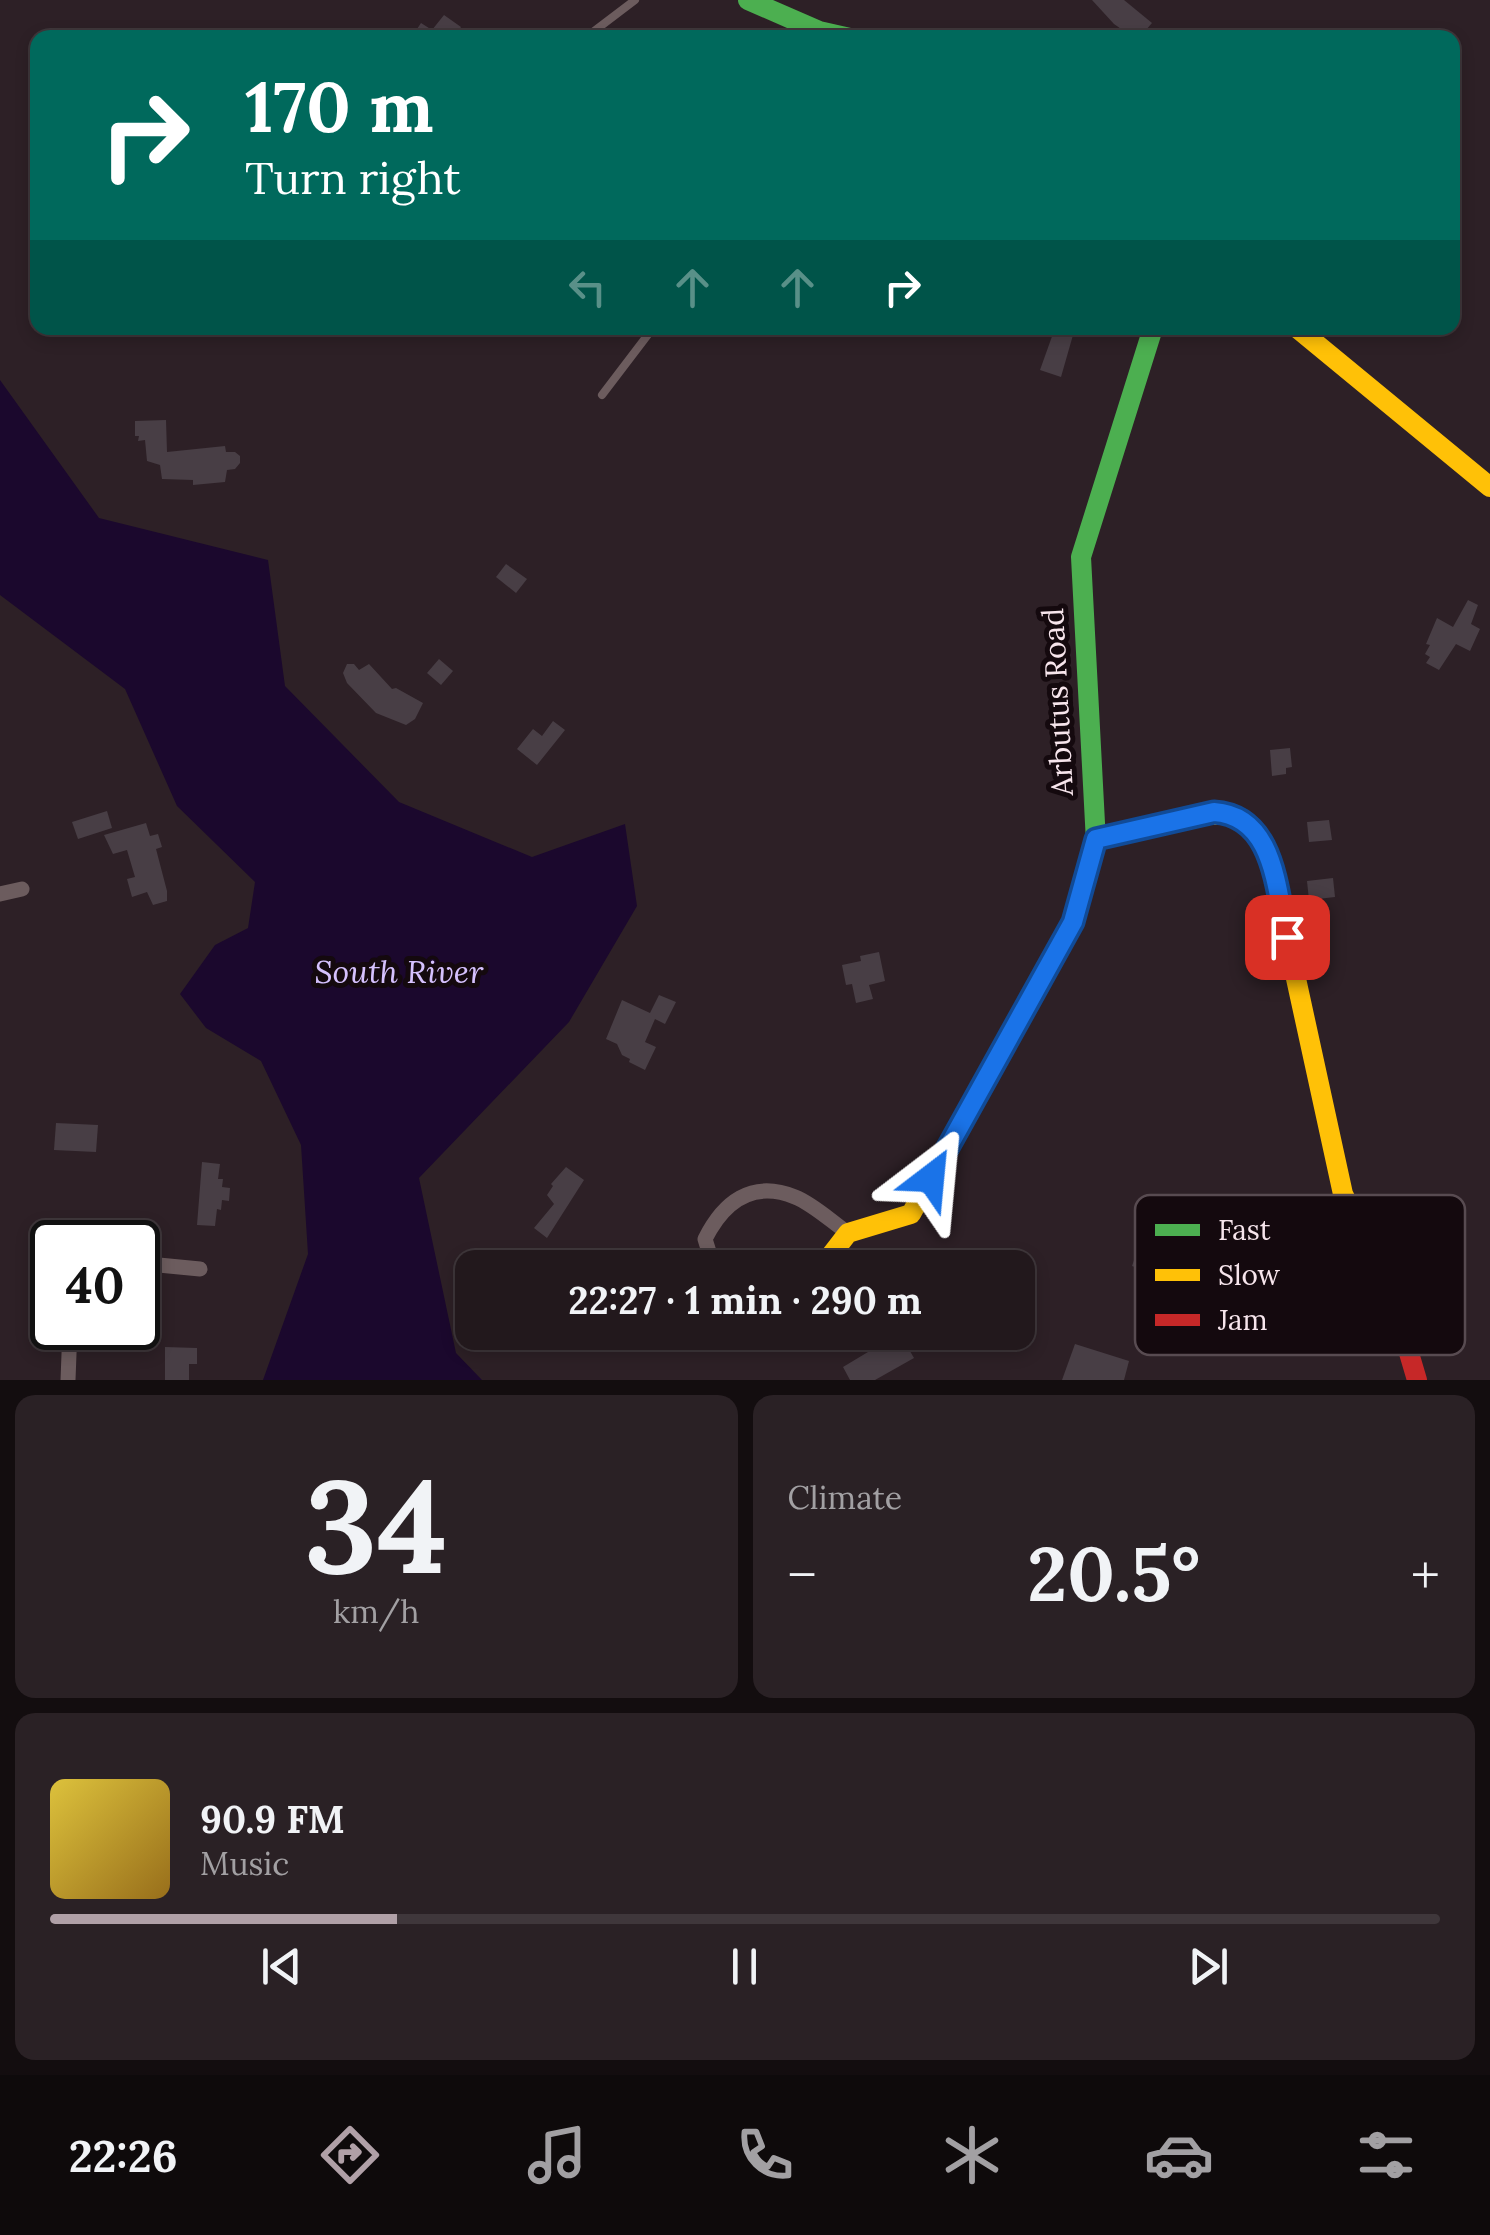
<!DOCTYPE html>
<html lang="en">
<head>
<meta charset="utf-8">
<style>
	body { margin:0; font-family:Lora,serif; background:#2a2125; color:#f1f3f6; height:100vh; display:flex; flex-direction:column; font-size:38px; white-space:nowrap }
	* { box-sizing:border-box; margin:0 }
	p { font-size:32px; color:#a2a0a3 }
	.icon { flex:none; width:55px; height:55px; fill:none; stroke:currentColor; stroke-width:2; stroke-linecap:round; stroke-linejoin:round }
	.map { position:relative; height:1380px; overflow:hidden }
	.sheet { display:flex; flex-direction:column; gap:15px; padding:15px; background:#130d0f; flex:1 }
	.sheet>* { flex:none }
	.top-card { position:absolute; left:30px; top:30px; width:1430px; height:305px; border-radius:20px; box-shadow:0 5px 15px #0003,0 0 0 2px #3f373b; background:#00695c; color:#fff; overflow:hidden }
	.speed { position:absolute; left:30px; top:1220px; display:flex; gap:20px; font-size:50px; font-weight:700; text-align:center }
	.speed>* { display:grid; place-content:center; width:130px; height:130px; border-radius:50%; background:#22181c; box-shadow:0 5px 15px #0003,0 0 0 2px #3f373b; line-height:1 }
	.speed .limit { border:5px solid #111; border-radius:15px; background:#fff; color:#111 }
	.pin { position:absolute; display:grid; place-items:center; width:85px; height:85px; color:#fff; margin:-42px; border-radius:20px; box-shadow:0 5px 15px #0006 }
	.me { position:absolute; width:110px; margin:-55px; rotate:29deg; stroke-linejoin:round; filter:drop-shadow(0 0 8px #0008) }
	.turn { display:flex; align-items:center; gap:35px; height:210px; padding:0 50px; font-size:45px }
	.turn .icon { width:130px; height:130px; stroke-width:2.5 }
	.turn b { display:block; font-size:70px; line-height:85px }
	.lanes { display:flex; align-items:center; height:95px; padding:0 50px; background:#0003; justify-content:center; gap:50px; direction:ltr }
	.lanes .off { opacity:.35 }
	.big { font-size:75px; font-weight:800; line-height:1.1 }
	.sheet .tile { flex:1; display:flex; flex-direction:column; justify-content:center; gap:15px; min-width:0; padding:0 35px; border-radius:20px; background:#2a2125 }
	.sheet .dial { align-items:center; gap:0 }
	.dial b { font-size:130px; line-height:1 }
	.song { display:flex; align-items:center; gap:30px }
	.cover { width:120px; height:120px; border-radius:15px; background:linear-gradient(135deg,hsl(50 70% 55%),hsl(40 70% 35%)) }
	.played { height:10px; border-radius:5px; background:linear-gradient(90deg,#b0a0a7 25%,#3f373b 25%) }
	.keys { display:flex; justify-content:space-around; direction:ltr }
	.heat { display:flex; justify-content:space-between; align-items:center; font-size:55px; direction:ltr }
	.sheet .tiles { flex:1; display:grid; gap:15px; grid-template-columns:1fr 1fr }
	.tile:last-child { grid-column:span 2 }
	.trip { position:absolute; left:455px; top:1250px; width:580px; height:100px; border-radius:20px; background:#22181c; box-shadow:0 5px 15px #0003,0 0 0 2px #3f373b; font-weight:800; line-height:100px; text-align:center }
	.menu { display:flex; height:160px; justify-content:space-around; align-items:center; background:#0e0a0b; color:#a2a0a3 }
	.menu .icon { width:70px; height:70px }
	.menu .selected { color:#b0a0a7 }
	.menu b { font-size:45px; color:#f1f3f6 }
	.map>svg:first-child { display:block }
	.water { fill:#1b082d }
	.building { fill:#483e45 }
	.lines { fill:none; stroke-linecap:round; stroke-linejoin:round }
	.lane { stroke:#6c5c5e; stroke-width:8 }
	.street { stroke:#6c5c5e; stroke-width:15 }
	.fast { stroke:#4caf50; stroke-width:20 }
	.slow { stroke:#ffc107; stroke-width:20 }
	.jam { stroke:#c62828; stroke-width:20 }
	.route-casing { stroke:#114b97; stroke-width:25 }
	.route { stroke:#1a73e8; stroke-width:18 }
	.labels { text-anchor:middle; stroke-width:10; stroke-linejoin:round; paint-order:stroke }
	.street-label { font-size:30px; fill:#f7e5ec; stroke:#14090e }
	.water-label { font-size:32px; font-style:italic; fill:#d5c1fd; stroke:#14090e }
	.key { fill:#14090e; stroke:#584b51; stroke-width:2.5 }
	.key-label { font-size:28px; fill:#f7e5ec }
</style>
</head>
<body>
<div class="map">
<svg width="1490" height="1380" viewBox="0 0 1490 1380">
	<rect width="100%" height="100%" fill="#2d2026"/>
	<polygon class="water" points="0,380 99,518 268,560 285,686 399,802 532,857 625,824 637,906 569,1022 419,1178 456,1353 482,1380 263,1380 308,1254 301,1145 261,1061 206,1028 180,994 215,945 248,928 255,882 177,806 125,689 0,595"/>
	<g class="building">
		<polygon points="1092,0 1124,0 1152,23 1139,38 1134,38 1114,24"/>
		<polygon points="444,15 461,27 454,38 411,38 421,23 432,30"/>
		<polygon points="1055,328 1075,328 1061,377 1040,370"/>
		<polygon points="166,420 167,452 225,446 226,452 235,452 240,456 240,463 235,469 227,470 225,482 193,485 193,480 162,479 160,465 147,461 145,440 138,441 139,436 135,436 135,421"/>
		<polygon points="506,564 527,579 516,593 496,577"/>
		<polygon points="1468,600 1478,605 1471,624 1480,629 1470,651 1456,644 1439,670 1426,663 1430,657 1425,654 1430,645 1426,644 1437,618 1453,627"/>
		<polygon points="439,659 453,671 441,685 427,673"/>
		<polygon points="347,664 354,664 359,670 369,664 392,689 396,688 423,703 415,719 406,725 376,713 347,683 343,673"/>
		<polygon points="553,721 565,730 537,765 517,749 533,729 542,736"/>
		<polygon points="1290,748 1292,767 1286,768 1286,774 1272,776 1270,750"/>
		<polygon points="107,811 112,828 78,839 72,822"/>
		<polygon points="1329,820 1332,840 1309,842 1307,822"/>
		<polygon points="146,823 150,836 158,834 162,847 156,849 167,891 167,901 153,905 147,892 132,897 127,879 135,877 127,850 113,854 104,835"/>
		<polygon points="1333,878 1335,897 1309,900 1307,881"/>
		<polygon points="879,952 885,981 869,985 873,999 856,1003 852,984 846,985 842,965 861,961 860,956"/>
		<polygon points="659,995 676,1002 665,1024 655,1019 645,1042 656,1047 645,1070 629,1062 630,1059 622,1055 617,1044 606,1039 622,1000 650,1013"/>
		<polygon points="56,1123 98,1125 96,1152 54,1150"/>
		<polygon points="202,1162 220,1164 218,1179 223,1179 222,1187 230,1188 229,1201 222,1200 221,1210 217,1209 215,1226 197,1225"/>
		<polygon points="566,1167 584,1180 547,1238 534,1228 554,1204 547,1195 553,1186 551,1184"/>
		<polygon points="1145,1228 1164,1234 1158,1253 1166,1255 1161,1271 1153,1268 1152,1273 1132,1266"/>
		<polygon points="900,1334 914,1358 875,1380 850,1380 843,1367 873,1349 871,1346"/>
		<polygon points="1075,1344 1129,1361 1124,1380 1062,1380"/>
		<polygon points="165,1347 197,1348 197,1364 189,1364 189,1380 165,1380"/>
	</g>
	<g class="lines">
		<g class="lane">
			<polyline points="585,38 635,0"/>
			<polyline points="602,395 653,328"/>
		</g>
		<g class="street">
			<polyline points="0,894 22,889"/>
			<polyline points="138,1263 200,1269"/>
			<path d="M 714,1268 L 705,1239 C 723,1203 751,1179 795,1197 C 813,1204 832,1222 848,1233"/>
			<polyline points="68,1380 70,1328"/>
		</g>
		<g class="fast">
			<polyline points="748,0 819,31 850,38"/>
			<polyline points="1092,856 1096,842 1081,557 1153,328"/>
		</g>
		<g class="slow">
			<polyline points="1297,328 1490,487"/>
			<path d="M 1096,839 C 1119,834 1142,828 1165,823 C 1216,812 1253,802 1271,864 L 1343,1194 L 1361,1230"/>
			<polyline points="821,1268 848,1233 911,1214 1073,922 1092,856"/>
		</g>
		<polyline class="jam" points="1361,1230 1388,1282 1417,1380"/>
	</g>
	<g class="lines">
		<g class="route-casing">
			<path id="route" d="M 931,1178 L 1073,922 L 1096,839 L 1214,812 C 1275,816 1276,890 1287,937"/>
		</g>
		<use href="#route" class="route"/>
	</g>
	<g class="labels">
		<g class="street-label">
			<text transform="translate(1058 702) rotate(-93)" y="10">Arbutus Road</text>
		</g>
		<g class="water-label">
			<text x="399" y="983">South River</text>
		</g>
	</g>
	<rect x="1135" y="1195" width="330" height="160" rx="15" class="key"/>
	<rect x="1155" y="1224" width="45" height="12" fill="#4caf50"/>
	<rect x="1155" y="1269" width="45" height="12" fill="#ffc107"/>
	<rect x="1155" y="1314" width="45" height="12" fill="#c62828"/>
	<g class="key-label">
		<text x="1218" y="1240">Fast</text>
		<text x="1218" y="1285">Slow</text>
		<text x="1218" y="1330">Jam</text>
	</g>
</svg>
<div class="speed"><div class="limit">40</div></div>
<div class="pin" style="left:1287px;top:937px;background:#d93025"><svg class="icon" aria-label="arrive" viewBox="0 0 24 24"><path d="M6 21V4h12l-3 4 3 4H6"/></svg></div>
<svg class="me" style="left:931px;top:1178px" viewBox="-20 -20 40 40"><path d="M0-17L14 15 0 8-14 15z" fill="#1a73e8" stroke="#fff" stroke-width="4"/></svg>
<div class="trip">22:27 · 1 min · 290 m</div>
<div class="top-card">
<div class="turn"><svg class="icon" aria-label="right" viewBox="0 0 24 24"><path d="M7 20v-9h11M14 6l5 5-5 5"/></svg><div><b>170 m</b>Turn right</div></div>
<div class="lanes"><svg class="icon off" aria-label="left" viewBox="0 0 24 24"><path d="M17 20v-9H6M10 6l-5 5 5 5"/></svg><svg class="icon off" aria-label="ahead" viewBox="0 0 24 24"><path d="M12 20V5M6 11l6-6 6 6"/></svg><svg class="icon off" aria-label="ahead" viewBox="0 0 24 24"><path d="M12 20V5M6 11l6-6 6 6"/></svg><svg class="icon" aria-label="right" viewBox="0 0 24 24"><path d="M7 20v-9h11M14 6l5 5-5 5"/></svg></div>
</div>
</div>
<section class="sheet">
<div class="tiles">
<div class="tile dial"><b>34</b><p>km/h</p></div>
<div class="tile"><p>Climate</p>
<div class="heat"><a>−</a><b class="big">20.5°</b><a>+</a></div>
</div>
<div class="tile">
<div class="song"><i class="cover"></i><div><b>90.9 FM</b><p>Music</p></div></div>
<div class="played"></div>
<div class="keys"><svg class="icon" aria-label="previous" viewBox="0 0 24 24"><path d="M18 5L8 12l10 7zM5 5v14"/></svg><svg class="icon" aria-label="pause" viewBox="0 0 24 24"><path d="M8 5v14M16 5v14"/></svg><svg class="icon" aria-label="next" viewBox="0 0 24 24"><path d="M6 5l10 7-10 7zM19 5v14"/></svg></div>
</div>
</div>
</section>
<nav class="menu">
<b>22:26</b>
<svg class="icon selected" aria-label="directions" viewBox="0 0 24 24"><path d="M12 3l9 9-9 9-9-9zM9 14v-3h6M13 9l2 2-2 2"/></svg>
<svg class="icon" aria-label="music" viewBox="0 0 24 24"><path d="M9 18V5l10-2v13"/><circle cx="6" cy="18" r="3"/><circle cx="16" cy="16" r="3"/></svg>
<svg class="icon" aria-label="phone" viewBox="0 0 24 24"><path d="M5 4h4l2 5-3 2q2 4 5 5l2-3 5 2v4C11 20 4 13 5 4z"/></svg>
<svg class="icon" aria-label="climate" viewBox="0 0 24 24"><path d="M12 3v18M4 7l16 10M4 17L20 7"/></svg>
<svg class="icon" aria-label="car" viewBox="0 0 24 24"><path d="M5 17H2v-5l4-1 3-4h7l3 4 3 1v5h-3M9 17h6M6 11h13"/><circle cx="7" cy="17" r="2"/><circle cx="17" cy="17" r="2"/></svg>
<svg class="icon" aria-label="filters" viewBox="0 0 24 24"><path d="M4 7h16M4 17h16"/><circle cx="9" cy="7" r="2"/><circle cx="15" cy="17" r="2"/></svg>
</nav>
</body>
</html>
